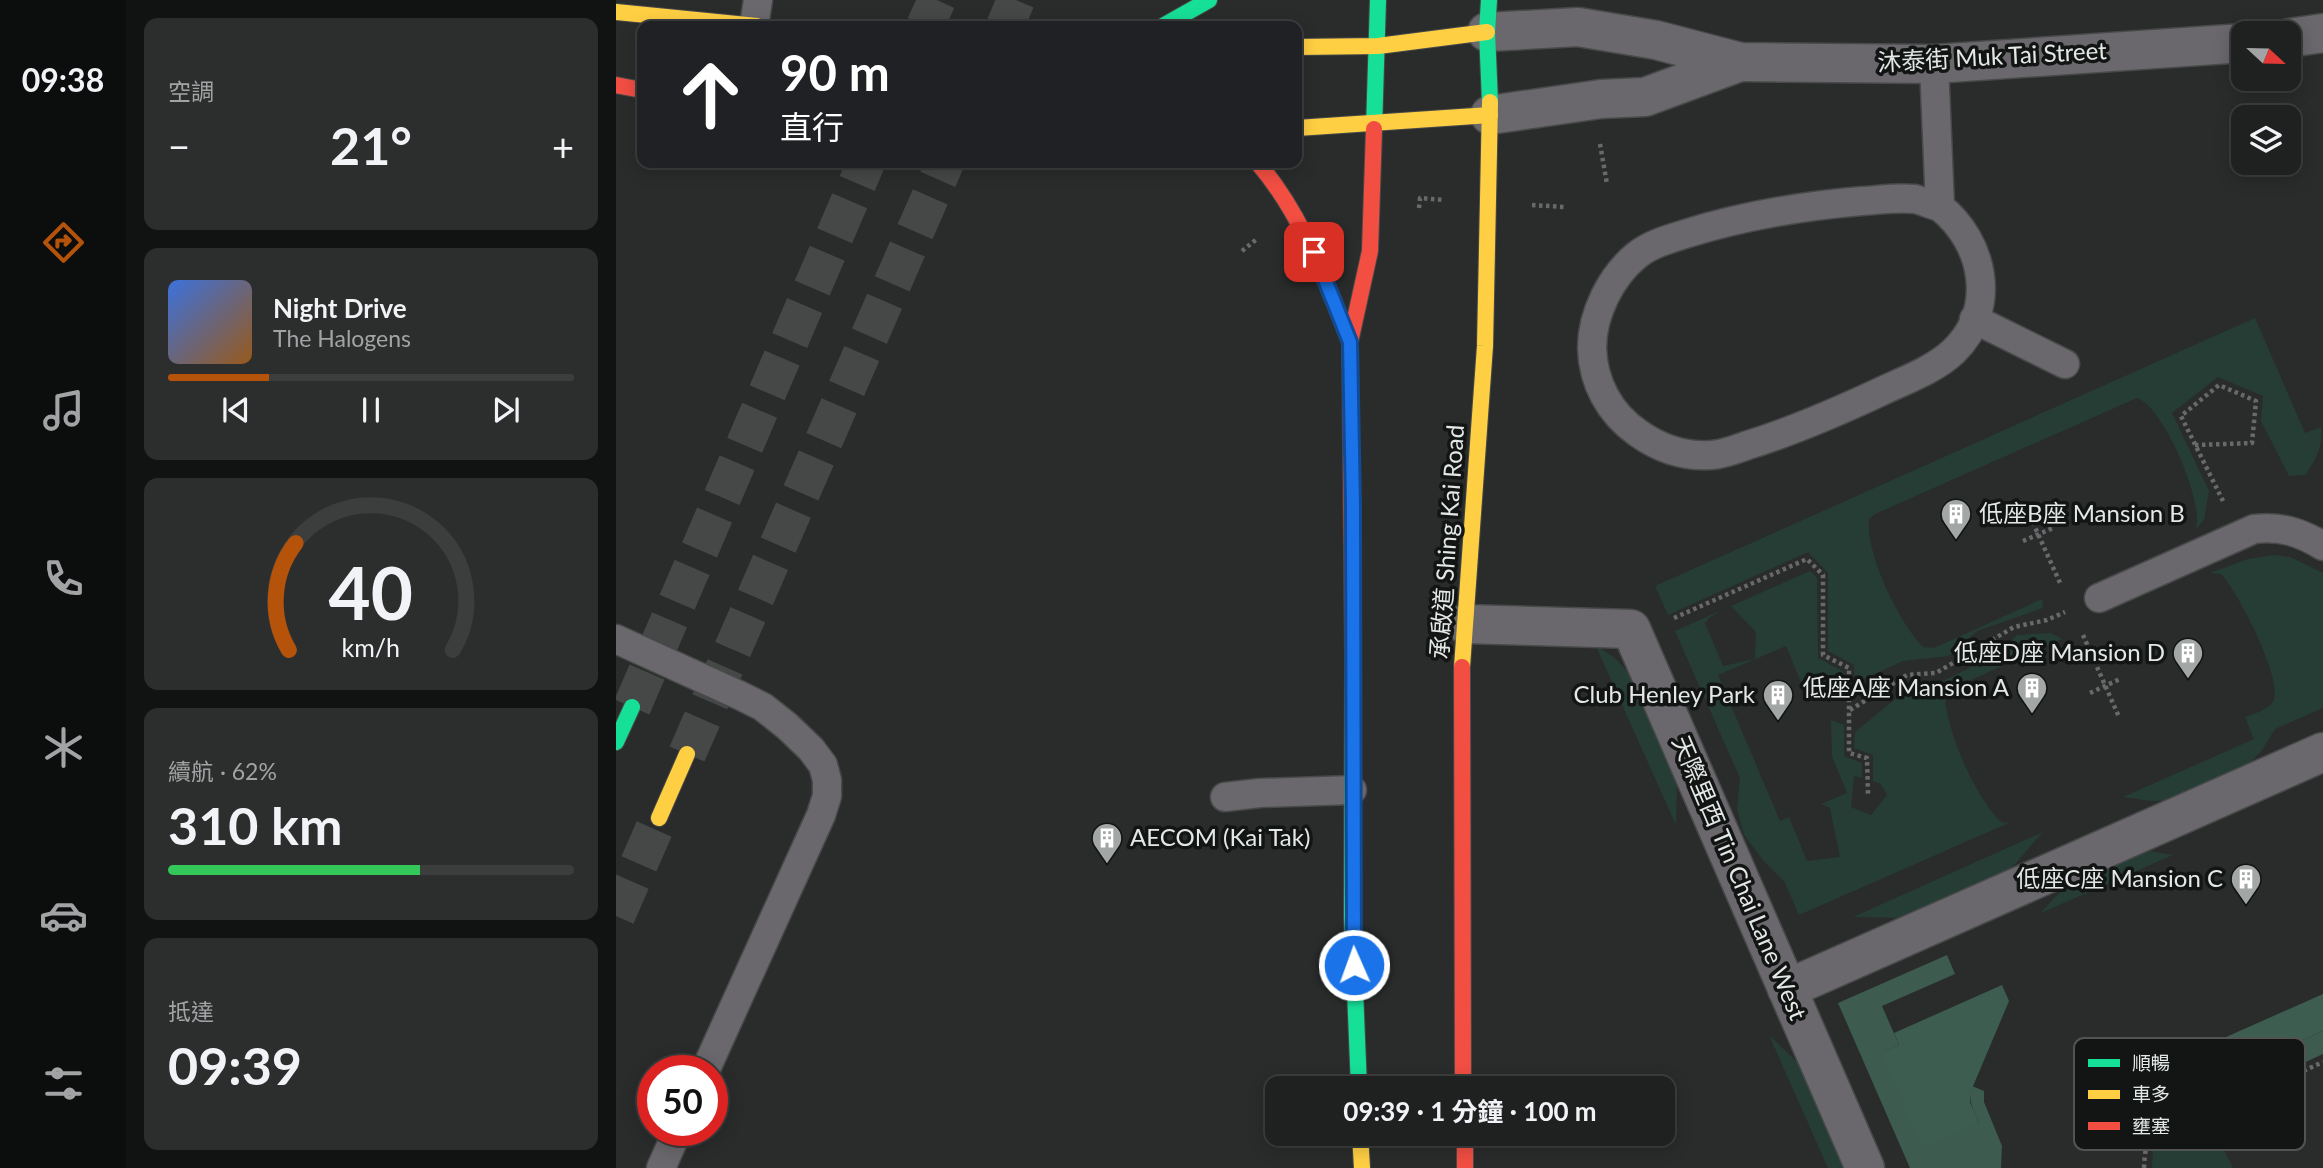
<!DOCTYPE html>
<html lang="zh-TW">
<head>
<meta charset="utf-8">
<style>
	body { margin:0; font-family:Lato,"Noto Sans TC",sans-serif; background:#2c2e2d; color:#f1f3f6; height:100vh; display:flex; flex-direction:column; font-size:26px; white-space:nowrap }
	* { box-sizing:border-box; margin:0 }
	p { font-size:23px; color:#a1a3a5 }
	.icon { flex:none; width:38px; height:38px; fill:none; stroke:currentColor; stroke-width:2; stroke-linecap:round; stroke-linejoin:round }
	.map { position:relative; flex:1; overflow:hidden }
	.drawer { display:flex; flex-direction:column; gap:18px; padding:18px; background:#111212; width:490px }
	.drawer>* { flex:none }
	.top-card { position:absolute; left:21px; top:21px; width:665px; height:147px; border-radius:14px; box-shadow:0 4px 18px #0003,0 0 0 2px #3c3e3e; background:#202124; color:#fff; overflow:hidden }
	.needle { width:46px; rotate:112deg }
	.tools { position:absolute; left:1615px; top:21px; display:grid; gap:14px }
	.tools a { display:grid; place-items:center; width:70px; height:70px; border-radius:14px; background:#1f2120; box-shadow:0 4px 18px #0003,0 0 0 2px #3c3e3e; font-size:35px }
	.speed { position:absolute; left:21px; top:1055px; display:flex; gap:14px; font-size:35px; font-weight:700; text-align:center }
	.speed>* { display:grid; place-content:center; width:91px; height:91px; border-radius:50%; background:#1f2120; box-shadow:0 4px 18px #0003,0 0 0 2px #3c3e3e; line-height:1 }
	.speed .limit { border:10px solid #d22; background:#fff; color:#111 }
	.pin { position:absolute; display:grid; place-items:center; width:60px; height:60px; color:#fff; margin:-30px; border-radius:14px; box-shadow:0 4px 10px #0006 }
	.me { position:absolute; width:77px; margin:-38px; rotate:358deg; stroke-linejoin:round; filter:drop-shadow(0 0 5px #0008) }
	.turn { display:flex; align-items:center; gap:24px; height:147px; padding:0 28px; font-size:32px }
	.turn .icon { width:91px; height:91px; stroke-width:2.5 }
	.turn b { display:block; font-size:49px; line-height:60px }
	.big { font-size:52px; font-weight:700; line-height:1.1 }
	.drawer .card { flex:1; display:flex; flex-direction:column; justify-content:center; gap:10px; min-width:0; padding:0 24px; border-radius:14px; background:#2c2e2d }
	.drawer .dial { align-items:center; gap:0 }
	.dial svg { height:182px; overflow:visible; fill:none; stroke:#3c3e3e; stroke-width:7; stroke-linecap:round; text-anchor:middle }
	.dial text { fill:#f1f3f6; stroke:none }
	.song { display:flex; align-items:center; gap:21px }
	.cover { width:84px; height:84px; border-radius:10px; background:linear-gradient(135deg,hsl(220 70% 55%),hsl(30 70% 35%)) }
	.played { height:7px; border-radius:4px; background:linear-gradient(90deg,#b45309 25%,#3c3e3e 25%) }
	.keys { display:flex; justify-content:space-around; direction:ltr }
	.heat { display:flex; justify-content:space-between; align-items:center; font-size:38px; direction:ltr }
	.charge { height:10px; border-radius:5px; background:linear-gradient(90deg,#34c759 62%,#3c3e3e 0) }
	.trip { position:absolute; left:649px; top:1076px; width:410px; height:70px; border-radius:14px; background:#1f2120; box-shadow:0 4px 18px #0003,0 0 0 2px #3c3e3e; font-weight:700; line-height:70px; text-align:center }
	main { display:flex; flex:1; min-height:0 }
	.tab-bar { display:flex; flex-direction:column; width:126px; justify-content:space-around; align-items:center; background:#0c0d0d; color:#a1a3a5 }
	.tab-bar .icon { width:49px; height:49px }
	.tab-bar .current { color:#b45309 }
	.tab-bar b { font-size:32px; color:#f1f3f6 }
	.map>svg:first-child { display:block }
	.green { fill:#253d35 }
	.forest { fill:#3d5b4f }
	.water { fill:#3d5d51 }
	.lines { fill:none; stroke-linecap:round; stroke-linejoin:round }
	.highway-tunnel { stroke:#454847; stroke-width:38; stroke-dasharray:38 19; stroke-linecap:butt }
	.lane-casing { stroke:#484949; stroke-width:31 }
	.street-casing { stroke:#484949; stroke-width:41 }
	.fast-casing { stroke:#484949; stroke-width:18 }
	.slow-casing { stroke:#484949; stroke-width:18 }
	.jam-casing { stroke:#484949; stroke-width:18 }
	.path { stroke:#69686b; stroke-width:4.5; stroke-dasharray:3.5 3.5; stroke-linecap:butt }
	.lane { stroke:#6a686c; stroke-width:28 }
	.street { stroke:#6a686c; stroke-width:38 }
	.fast { stroke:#16e098; stroke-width:16 }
	.slow { stroke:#ffcf43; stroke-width:16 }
	.jam { stroke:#f24e42; stroke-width:16 }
	.route-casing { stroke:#114b97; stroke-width:18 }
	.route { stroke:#1a73e8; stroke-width:12 }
	.labels { text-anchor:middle; stroke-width:7; stroke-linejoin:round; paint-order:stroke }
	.street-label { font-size:24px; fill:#e3e7e5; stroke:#121514 }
	.poi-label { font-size:24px; fill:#e3e7e5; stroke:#121514; text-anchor:end }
	.key { fill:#121514; stroke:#515453; stroke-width:2 }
	.key-label { font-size:19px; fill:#e3e7e5 }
</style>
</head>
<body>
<main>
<nav class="tab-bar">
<b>09:38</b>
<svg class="icon current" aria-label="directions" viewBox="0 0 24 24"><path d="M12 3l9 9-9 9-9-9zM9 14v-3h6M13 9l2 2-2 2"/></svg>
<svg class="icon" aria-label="music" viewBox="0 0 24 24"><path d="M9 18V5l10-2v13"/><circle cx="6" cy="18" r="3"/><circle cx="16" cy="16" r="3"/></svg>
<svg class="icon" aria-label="phone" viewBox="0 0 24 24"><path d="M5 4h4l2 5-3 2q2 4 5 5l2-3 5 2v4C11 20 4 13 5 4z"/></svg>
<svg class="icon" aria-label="climate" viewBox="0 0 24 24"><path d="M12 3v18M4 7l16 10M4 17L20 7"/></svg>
<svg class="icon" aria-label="car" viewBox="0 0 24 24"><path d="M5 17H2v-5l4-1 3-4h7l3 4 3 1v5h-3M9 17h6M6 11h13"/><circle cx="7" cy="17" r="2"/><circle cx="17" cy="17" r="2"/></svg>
<svg class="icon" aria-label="filters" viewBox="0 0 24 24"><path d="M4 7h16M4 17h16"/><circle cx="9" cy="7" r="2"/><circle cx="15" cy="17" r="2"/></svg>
</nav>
<section class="drawer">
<div class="card"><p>空調</p>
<div class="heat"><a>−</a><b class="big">21°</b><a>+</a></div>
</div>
<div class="card">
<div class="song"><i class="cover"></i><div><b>Night Drive</b><p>The Halogens</p></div></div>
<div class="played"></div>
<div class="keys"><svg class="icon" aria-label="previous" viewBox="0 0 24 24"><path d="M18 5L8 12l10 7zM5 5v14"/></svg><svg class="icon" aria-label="pause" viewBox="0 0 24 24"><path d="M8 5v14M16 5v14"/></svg><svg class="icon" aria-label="next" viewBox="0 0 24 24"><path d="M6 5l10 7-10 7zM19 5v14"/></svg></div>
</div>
<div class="card dial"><svg viewBox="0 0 100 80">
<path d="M14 69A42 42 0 1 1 86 69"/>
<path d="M14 69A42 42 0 0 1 17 22" stroke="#b45309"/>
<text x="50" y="56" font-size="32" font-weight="700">40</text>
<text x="50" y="72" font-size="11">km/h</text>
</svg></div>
<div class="card"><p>續航 · 62%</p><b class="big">310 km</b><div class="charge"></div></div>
<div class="card"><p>抵達</p><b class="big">09:39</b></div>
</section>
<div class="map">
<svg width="1707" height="1168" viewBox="0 0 1707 1168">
	<rect width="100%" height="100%" fill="#292c2b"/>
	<g class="green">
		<path d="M 1639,318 L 1689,433 L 1705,427 C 1707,447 1700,460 1689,475 L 1673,476 L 1645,421 L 1647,396 L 1602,377 L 1556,413 L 1593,491 L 1588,520 L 1579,530 C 1591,506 1546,404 1521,398 L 1259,514 L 1253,519 C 1249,553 1283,623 1307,647 L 1318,648 L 1426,599 L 1427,608 L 1361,631 L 1333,656 L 1287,661 L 1239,683 L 1238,665 L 1212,651 L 1212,573 L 1192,552 L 1052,615 L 1039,586 Z"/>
		<path d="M 1658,555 L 1674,557 L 1707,573 L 1707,708 L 1659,729 L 1646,750 L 1627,770 L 1567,800 L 1535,801 L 1507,797 L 1638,739 L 1629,717 C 1637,714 1652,710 1657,702 C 1669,682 1621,590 1605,574 L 1594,573 L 1632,559 Z"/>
		<path d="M 1194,571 L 1201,578 L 1202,658 L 1228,672 L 1228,696 L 1215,702 L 1214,687 L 1200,681 L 1187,687 L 1170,646 L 1102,675 L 1164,821 L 1173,817 L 1191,861 L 1224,857 L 1214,808 L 1205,804 L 1231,793 L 1216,756 L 1215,720 L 1228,725 L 1228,756 L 1246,763 L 1246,778 L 1238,776 L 1235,807 L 1255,815 L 1271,795 L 1265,784 L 1257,781 L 1257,755 L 1238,748 L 1239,732 L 1294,687 L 1308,690 L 1378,656 L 1401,635 L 1435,633 L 1446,639 L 1335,689 L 1329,697 C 1331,733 1359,796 1384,821 L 1388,823 L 1395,822 L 1183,915 L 1168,881 L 1147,860 L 1128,835 L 1121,809 L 1124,778 L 1059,631 L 1106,610 L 1093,618 L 1089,623 L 1107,666 L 1139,659 L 1140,632 L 1115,606 Z"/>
		<polygon points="979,644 1001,660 1026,687 1054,756 1061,785 1060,825"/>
		<polygon points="1427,832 1399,864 1369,890 1286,918 1237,917"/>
		<path d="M 1533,851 L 1557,855 L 1425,913 C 1454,877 1488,857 1533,851 Z"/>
		<polygon points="1153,1035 1181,1062 1194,1080 1234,1168 1212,1168"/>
		<path d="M 1646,1087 L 1664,1090 L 1666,1094 C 1647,1102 1599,1115 1605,1142 C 1608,1151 1613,1160 1617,1168 L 1536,1168 L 1537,1147 L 1544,1134 Z"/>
	</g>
	<g class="forest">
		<path d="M 1331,955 L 1339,974 L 1266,1006 L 1283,1045 L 1266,1053 L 1363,1124 C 1358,1111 1351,1100 1356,1086 L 1368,1091 L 1368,1102 L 1386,1146 L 1385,1168 L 1294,1168 L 1222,1003 Z"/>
		<polygon points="1707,1031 1707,1054 1661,1075 1644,1073 1552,1114 1540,1109 1547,1091 1560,1096"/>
	</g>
	<g class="water">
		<polygon points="1386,985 1393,1001 1355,1091 1354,1102 1363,1124 1307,1148 1265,1053 1283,1045 1278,1033"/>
		<polygon points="1707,994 1707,1031 1595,1080 1583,1049"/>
	</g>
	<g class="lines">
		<g class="highway-tunnel">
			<polyline points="309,26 321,0"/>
			<polyline points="389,26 400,0"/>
			<polyline points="16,707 250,163"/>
			<polyline points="71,754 329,163"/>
			<polyline points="0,916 43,818"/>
		</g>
		<g class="lane-casing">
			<g id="lane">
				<polyline points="138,26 142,0"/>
				<path d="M 1318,64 L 1324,207 C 1316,205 1307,201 1299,199 C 1282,197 1263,200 1246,201 C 1186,206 1126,216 1069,234 C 1053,239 1035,244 1021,255 C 995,276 976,314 976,348 C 977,382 993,413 1022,433 C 1043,448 1069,457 1096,455 C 1108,454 1121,449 1132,445 C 1178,431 1221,412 1264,392 C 1289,380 1318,370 1338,351 C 1382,308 1368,242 1324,207"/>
				<polyline points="1358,319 1449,364"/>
				<path d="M 1483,598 L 1638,529 C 1665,526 1684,532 1707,546"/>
				<polyline points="0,639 125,696 147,707 171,726 195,749 207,765 211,780 211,796 205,815 89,1071"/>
				<polyline points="609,797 644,793 736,790"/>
				<polyline points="45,1168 62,1130"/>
			</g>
		</g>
		<g class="street-casing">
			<g id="street">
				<polyline points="871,32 962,27 1040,40 1124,62 1318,64 1628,43"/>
				<polyline points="1673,38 1707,33"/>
				<polyline points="874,115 985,99 1029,97 1124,62"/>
				<polyline points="849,624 1015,629 1249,1168"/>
				<polyline points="1171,989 1707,752"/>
			</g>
		</g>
		<g class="fast-casing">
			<g id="fast">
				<polyline points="873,0 871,32 874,102"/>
				<polyline points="547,26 593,0"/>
				<polyline points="758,129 762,0"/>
				<polyline points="737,658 736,916 743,1088"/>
				<polyline points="0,742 16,707"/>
			</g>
		</g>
		<g class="slow-casing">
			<g id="slow">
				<polyline points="0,12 141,26"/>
				<polyline points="681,47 762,46 871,32"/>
				<polyline points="681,128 874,115"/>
				<polyline points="846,667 869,346 874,102"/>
				<polyline points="43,818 71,754"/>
				<polyline points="744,1134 746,1168"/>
			</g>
		</g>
		<g class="jam-casing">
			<g id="jam">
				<polyline points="0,85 26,90"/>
				<path d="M 642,163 C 687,216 708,278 734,342"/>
				<polyline points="737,658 734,342 754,251 758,129"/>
				<polyline points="846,667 847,1088"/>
				<polyline points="849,1134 849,1168"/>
			</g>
		</g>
		<g class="path">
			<polyline points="984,144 991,184"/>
			<polyline points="916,205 949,207"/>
			<polyline points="803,208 804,198 827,200"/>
			<polyline points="626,251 642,238"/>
			<polyline points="1579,445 1636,443 1640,401 1603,385 1565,416 1607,501"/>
			<polyline points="1408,503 1445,585"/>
			<polyline points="1407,541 1437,528"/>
			<polyline points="1058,618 1191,559 1207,575 1207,655 1233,668 1233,753 1251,758 1252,794"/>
			<polyline points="1467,635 1503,717"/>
			<polyline points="1474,693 1504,679"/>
			<polyline points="1234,710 1291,675 1320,673 1398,627 1431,620 1449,612"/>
			<path d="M 1528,1168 C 1529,1150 1530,1135 1546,1124 L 1645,1080 L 1663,1082 L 1707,1062"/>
		</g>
		<use href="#lane" class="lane"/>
		<use href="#street" class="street"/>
		<use href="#fast" class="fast"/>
		<use href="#slow" class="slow"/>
		<use href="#jam" class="jam"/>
	</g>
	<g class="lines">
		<g class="route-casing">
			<polyline id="route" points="698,252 734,342 737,505 738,965"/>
		</g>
		<use href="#route" class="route"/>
	</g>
	<defs>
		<g id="building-pin" transform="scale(1.575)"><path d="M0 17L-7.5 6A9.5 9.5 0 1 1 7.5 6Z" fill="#a2a6a4" stroke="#121514"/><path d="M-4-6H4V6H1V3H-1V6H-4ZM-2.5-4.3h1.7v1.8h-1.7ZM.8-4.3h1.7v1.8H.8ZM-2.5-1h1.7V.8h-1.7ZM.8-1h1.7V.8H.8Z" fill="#fff"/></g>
	</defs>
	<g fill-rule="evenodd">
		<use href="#building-pin" x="1340" y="514"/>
		<use href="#building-pin" x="1572" y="653"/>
		<use href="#building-pin" x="1416" y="688"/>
		<use href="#building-pin" x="1162" y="695"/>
		<use href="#building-pin" x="491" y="838"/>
		<use href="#building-pin" x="1630" y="879"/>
	</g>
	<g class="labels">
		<g class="street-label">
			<text transform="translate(1376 57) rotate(-3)" y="8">沐泰街 Muk Tai Street</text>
			<text transform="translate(832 542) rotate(-86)" y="8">承啟道 Shing Kai Road</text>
			<text transform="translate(1123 878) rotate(67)" y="8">天際里西 Tin Chai Lane West</text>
		</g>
		<g class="poi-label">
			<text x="1363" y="522" text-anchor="start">低座B座 Mansion B</text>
			<text x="1549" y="661">低座D座 Mansion D</text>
			<text x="1393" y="696">低座A座 Mansion A</text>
			<text x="1139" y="703">Club Henley Park</text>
			<text x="514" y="846" text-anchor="start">AECOM (Kai Tak)</text>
			<text x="1607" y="887">低座C座 Mansion C</text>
		</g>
	</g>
	<rect x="1458" y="1038" width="231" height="112" rx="10" class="key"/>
	<rect x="1472" y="1059" width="32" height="8" fill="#16e098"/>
	<rect x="1472" y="1090" width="32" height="9" fill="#ffcf43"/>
	<rect x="1472" y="1122" width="32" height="8" fill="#f24e42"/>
	<g class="key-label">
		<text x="1516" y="1070">順暢</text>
		<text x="1516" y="1101">車多</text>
		<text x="1516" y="1133">壅塞</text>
	</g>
</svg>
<div class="tools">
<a><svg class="needle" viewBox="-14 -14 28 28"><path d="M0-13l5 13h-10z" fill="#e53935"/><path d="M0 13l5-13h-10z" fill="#a1a3a5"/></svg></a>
<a><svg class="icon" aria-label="layers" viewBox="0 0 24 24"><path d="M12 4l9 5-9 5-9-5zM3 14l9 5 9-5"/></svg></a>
</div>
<div class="speed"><div class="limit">50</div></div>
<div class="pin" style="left:698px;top:252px;background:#d93025"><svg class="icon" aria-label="arrive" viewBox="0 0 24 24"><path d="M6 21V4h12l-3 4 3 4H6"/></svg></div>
<svg class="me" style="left:738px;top:965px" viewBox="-20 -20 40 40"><circle r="17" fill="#1a73e8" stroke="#fff" stroke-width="3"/><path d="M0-11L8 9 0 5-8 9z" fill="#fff"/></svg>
<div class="trip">09:39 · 1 分鐘 · 100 m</div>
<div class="top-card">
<div class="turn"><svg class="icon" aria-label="ahead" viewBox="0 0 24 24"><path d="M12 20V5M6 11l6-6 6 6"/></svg><div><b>90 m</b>直行</div></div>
</div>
</div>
</main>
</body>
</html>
